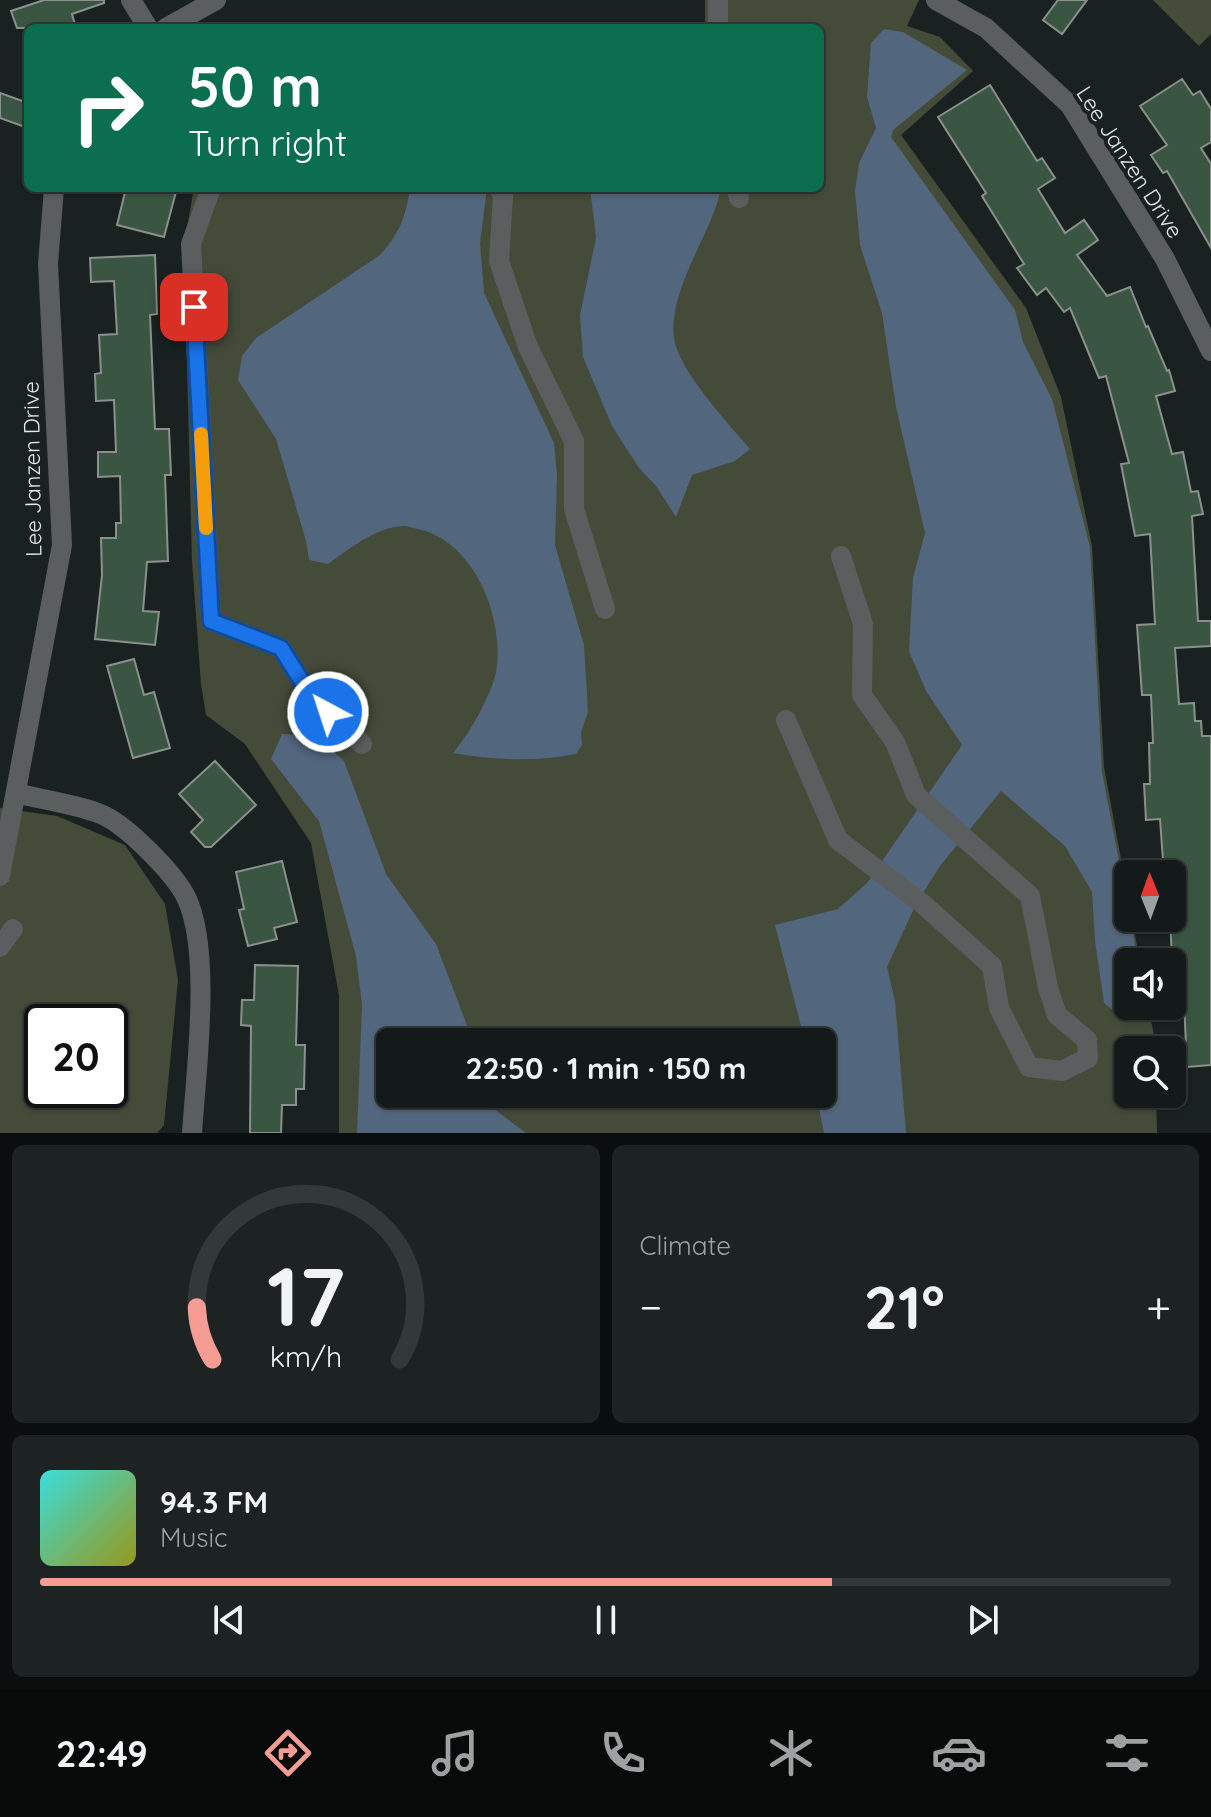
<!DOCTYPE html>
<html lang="en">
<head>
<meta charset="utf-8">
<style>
	body { margin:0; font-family:Quicksand,sans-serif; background:#1d2322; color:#f1f3f6; height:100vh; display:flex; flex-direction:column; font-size:30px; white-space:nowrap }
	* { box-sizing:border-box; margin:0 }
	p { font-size:26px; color:#9da1a2 }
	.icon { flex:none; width:44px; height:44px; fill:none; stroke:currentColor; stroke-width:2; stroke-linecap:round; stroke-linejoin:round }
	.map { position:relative; height:1133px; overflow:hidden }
	.sheet { display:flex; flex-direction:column; gap:12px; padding:12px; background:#0b0e0e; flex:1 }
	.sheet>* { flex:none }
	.banner { position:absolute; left:24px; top:24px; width:800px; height:168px; border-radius:12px; box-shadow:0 2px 6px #0004,0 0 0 2px #333838; background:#0b6e4f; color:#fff; overflow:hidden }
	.needle { width:52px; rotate:359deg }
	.tools { position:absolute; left:1114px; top:860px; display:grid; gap:16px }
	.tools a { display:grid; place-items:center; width:72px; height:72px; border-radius:12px; background:#141a19; box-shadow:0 2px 6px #0004,0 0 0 2px #333838; font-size:40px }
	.speed { position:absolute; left:24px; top:1004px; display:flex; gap:16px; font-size:40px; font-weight:700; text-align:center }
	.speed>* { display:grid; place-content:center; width:104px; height:104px; border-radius:50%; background:#141a19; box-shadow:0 2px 6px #0004,0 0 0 2px #333838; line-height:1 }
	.speed .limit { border:4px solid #111; border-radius:12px; background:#fff; color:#111 }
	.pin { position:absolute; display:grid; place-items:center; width:68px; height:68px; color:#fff; margin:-34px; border-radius:16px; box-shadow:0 4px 12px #0006 }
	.me { position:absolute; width:88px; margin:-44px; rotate:320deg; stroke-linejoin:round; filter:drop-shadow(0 0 6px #0008) }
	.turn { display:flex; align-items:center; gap:28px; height:168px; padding:0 32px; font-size:36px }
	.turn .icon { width:104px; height:104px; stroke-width:2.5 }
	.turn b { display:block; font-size:56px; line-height:68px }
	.big { font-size:60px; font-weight:700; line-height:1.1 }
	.sheet .card { flex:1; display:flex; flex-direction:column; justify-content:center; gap:12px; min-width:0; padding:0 28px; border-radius:12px; background:#1d2322 }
	.sheet .dial { align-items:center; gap:0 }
	.dial svg { height:208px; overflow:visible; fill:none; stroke:#333838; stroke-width:7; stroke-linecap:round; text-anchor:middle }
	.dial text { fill:#f1f3f6; stroke:none }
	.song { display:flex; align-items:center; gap:24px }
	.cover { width:96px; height:96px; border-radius:12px; background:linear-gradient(135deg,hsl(180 70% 55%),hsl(60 70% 35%)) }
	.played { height:8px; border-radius:4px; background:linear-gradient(90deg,#f59c95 70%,#333838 70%) }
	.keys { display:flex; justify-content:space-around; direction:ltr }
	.heat { display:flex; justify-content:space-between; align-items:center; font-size:44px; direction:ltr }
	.sheet .tiles { flex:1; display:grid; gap:12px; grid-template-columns:1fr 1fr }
	.card:last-child { grid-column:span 2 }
	.trip { position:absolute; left:376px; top:1028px; width:460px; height:80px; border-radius:12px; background:#141a19; box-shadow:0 2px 6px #0004,0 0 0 2px #333838; font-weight:700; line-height:80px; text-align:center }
	.tab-bar { display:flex; height:128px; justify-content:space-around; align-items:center; background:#080a0a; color:#9da1a2 }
	.tab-bar .icon { width:56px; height:56px }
	.tab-bar .selected { color:#f59c95 }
	.tab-bar b { font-size:36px; color:#f1f3f6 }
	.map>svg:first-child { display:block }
	.green { fill:#454b39; fill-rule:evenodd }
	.water { fill:#52667d }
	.building { fill:#3a5643; stroke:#8a918c; stroke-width:2 }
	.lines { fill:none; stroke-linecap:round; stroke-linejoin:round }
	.minor { stroke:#5b5e5f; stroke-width:20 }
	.route-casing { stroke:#114b97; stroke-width:20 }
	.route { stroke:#1a73e8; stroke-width:14 }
	.slow { stroke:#f59e0b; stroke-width:14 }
	.labels { text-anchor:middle; stroke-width:8; stroke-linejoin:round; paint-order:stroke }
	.street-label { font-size:22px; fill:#e2e7e6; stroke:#1a2221 }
</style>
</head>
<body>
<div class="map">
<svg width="1211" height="1133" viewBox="0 0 1211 1133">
	<rect width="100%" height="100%" fill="#1a2221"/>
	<g class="green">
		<path d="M 705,0 L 919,0 L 907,26 L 940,37 L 973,71 L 901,135 L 1026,308 L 1061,397 L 1092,546 L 1104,767 L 1128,897 L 1128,918 L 1132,918 L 1140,962 L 1128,962 L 1128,1006 L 1148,1006 L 1156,1045 L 1156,1050 L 1128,1050 L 1128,1094 L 1156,1094 L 1157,1133 L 339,1133 L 339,995 L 311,843 L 245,744 L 206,715 L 201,684 L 192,561 L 184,245 L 194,188 L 820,188 L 820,28 L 705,28 ZM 390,1042 L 822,1042 L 822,1094 L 390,1094 Z"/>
		<polygon points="1153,0 1211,0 1211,34 1199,46"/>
		<path d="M 0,808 L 57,816 L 125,845 L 165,904 L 178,980 L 164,1125 L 157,1133 L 0,1133 ZM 42,1022 L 110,1022 L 110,1090 L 42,1090 Z"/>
	</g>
	<g class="water">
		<polygon points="884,29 903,32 967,70 893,130 891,137 1015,310 1023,342 1052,399 1090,547 1102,772 1135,945 1136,962 1128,962 1129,1006 1127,1009 1114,1011 1104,1003 1095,941 1092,892 1065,846 1001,791 940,866 915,906 887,967 895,1001 906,1133 824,1133 816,1094 822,1094 822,1042 805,1042 775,925 838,909 867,883 962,745 926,691 909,651 913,578 925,533 896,407 882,313 860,245 855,191 859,163 876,128 867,97 871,43"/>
		<path d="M 410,188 L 487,188 L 480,243 L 484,293 L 554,443 L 557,475 L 555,545 L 584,645 L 588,712 L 581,732 L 582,745 L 576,754 C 537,762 492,760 453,753 C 469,734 491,696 496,672 C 505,620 476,545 422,530 C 416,529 409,526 404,526 C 376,527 349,549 328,564 L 309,560 L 306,541 L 276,439 L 238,380 L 242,356 L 256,338 L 380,255 C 400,233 406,216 410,188 Z"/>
		<path d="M 590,188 L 721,188 C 715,218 698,245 687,273 C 679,293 671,317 674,339 C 680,372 728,423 750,449 L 735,461 L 692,475 L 676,517 L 656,486 L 639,468 L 612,426 L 583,357 L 580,315 L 596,238 Z"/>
		<polygon points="282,734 316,736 344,761 386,874 436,944 468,1028 470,1042 390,1042 390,1094 479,1094 479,1098 526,1133 357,1133 362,1005 356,956 319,821 271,759"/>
	</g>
	<g class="building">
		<polygon points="44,0 104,0 104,3 72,14 76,28 17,28 11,11"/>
		<polygon points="1058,0 1087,0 1062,34 1043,20"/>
		<polygon points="1182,79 1193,95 1200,91 1211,109 1211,142 1201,148 1211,164 1211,248 1167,171 1163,173 1151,155 1167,145 1140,106"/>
		<polygon points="990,85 1037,161 1042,158 1055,178 1038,189 1065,233 1084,220 1098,240 1077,255 1107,296 1130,287 1146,327 1148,326 1167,371 1169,370 1175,391 1156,396 1172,454 1183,452 1191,492 1198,491 1203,514 1192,516 1198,621 1211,621 1211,646 1175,648 1179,704 1194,703 1195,721 1201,721 1202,736 1211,736 1211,1065 1187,1067 1184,1001 1174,1001 1170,918 1172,918 1172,874 1164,874 1160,819 1146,820 1144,784 1150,784 1149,743 1153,743 1151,695 1142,695 1137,625 1155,624 1150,534 1135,536 1121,464 1129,463 1106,376 1099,378 1070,308 1064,312 1046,288 1037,295 1017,268 1024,264 982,196 986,193 938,117"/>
		<polygon points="0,93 28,103 28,128 0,118"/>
		<polygon points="126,188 177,188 164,237 117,225"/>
		<polygon points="155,255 157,314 150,315 155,429 169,429 171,475 165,475 168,561 147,562 143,611 159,612 155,645 95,639 102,575 101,538 116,538 116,523 121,523 120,476 98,477 98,452 116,452 114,400 96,401 95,374 101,373 99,335 117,334 114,281 91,282 90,258"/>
		<polygon points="134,659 144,695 154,692 170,748 133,758 107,666"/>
		<polygon points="215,761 256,805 211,847 205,847 191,832 203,820 179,794"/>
		<polygon points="282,861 297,922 274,928 277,939 248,946 239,910 244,909 236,872"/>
		<polygon points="255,965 298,966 296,1045 305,1045 304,1089 296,1089 296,1105 282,1105 281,1133 250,1133 251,1026 241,1025 242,1000 254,1000"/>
	</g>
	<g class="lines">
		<g class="minor">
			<polyline points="131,0 148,28"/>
			<polyline points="936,0 986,28 1070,105 1165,259 1211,351"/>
			<polyline points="166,28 216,0"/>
			<polyline points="718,28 718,0"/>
			<polyline points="211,188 191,244 211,621 281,648 311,696 362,744"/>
			<polyline points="499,188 503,196 499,261 528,347 574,441 574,509 605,609"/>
			<polyline points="736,188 739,198"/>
			<polyline points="786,720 838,840 924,905 992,966 999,1008 1029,1067 1062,1071 1088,1058 1087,1040 1057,1015 1048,988 1030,896 916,795 895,742 862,695 863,624 841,556"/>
			<path d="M 16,793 C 39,799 86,806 105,816 C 129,828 174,873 186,897 C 212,950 196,1072 192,1133"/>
			<polyline points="0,876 62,545 48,264 54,188"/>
			<polyline points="0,947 13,929"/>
		</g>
	</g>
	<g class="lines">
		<g class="route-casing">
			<polyline id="route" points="194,307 211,621 281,648 311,696 328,712"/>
		</g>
		<use href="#route" class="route"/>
		<polyline class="slow" points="201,434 206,528"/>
	</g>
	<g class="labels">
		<g class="street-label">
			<text transform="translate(1130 162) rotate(57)" y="8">Lee Janzen Drive</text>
			<text transform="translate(32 469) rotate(-91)" y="8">Lee Janzen Drive</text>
		</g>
	</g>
</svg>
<div class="tools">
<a><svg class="needle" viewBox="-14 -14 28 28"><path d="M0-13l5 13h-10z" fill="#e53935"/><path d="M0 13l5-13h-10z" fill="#9da1a2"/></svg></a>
<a><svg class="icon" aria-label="sound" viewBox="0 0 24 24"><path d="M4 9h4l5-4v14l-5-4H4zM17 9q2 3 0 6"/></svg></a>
<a><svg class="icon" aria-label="search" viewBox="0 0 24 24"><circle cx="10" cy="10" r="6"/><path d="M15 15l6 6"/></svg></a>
</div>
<div class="speed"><div class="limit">20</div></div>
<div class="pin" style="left:194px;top:307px;background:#d93025"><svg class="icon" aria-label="arrive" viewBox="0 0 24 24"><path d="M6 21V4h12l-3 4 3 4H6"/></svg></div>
<svg class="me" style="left:328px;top:712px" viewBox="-20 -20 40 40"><circle r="17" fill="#1a73e8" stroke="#fff" stroke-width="3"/><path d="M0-11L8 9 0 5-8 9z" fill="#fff"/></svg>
<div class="trip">22:50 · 1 min · 150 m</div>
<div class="banner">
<div class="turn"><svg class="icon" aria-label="right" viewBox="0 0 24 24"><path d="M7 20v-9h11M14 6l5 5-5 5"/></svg><div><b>50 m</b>Turn right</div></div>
</div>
</div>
<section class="sheet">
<div class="tiles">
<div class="card dial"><svg viewBox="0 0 100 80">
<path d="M14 69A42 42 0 1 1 86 69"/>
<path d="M14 69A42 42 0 0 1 8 49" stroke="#f59c95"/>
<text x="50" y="56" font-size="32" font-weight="700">17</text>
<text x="50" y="72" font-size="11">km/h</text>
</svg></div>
<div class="card"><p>Climate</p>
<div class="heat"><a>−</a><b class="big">21°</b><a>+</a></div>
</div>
<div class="card">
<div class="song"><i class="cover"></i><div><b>94.3 FM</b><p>Music</p></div></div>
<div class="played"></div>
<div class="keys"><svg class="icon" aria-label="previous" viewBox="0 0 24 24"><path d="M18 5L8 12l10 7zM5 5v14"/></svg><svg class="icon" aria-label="pause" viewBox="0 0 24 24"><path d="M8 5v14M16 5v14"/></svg><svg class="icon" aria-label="next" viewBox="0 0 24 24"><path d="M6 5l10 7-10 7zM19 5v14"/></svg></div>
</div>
</div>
</section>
<nav class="tab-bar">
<b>22:49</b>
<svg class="icon selected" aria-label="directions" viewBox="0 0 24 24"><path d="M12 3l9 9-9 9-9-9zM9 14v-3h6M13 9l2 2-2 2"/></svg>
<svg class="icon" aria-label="music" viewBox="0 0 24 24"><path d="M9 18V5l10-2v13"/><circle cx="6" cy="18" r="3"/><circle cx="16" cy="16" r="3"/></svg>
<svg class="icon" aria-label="phone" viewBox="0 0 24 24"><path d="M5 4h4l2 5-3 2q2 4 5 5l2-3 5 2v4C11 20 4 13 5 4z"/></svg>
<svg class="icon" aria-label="climate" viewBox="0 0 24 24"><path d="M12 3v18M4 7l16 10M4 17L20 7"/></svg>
<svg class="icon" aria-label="car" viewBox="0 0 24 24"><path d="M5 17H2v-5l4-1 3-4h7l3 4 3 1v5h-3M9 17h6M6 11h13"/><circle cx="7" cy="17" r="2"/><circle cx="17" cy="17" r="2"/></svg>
<svg class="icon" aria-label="filters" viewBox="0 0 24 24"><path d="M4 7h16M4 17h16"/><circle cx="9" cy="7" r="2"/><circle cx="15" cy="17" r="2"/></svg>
</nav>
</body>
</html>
